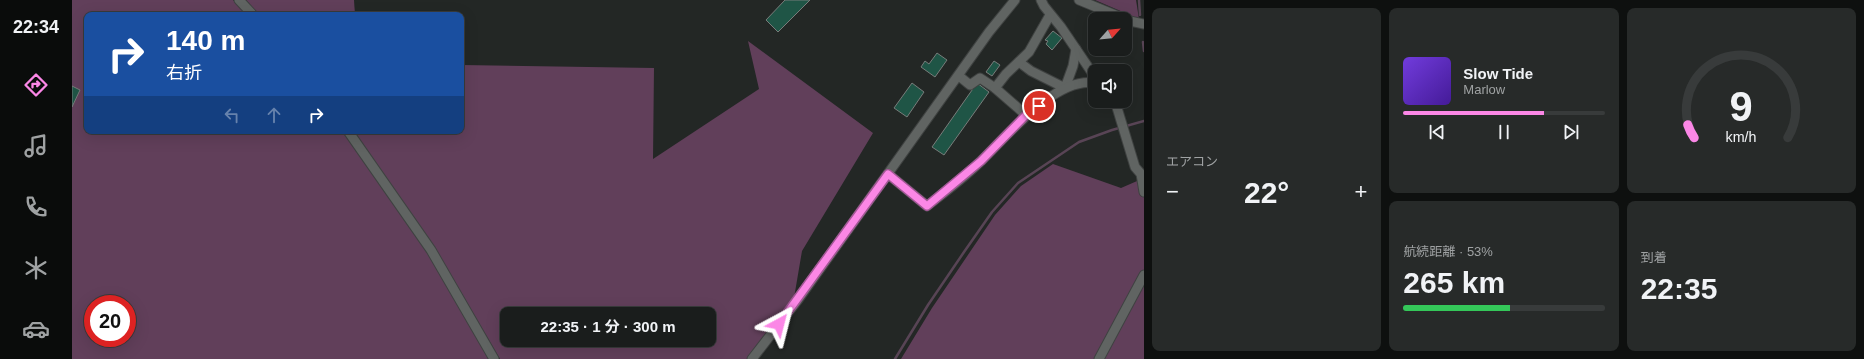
<!DOCTYPE html>
<html lang="ja">
<head>
<meta charset="utf-8">
<style>
	body { margin:0; font-family:Helvetica,"Noto Sans JP",sans-serif; background:#272a29; color:#f1f3f6; height:100vh; display:flex; flex-direction:column; font-size:15px; white-space:nowrap }
	* { box-sizing:border-box; margin:0 }
	p { font-size:13px; color:#9fa2a3 }
	.icon { flex:none; width:22px; height:22px; fill:none; stroke:currentColor; stroke-width:2; stroke-linecap:round; stroke-linejoin:round }
	.map { position:relative; flex:1; overflow:hidden }
	.details { display:flex; flex-direction:column; gap:8px; padding:8px; background:#0e100f; width:720px }
	.details>* { flex:none }
	.guide { position:absolute; left:12px; top:12px; width:380px; height:122px; border-radius:8px; box-shadow:0 4px 16px #0002,0 0 0 1px #383b3b; background:#1a4fa0; color:#fff; overflow:hidden }
	.needle { width:26px; rotate:63deg }
	.controls { position:absolute; left:1016px; top:12px; display:grid; gap:8px }
	.controls a { display:grid; place-items:center; width:44px; height:44px; border-radius:8px; background:#1a1d1c; box-shadow:0 4px 16px #0002,0 0 0 1px #383b3b; font-size:20px }
	.speed { position:absolute; left:12px; top:295px; display:flex; gap:8px; font-size:20px; font-weight:700; text-align:center }
	.speed>* { display:grid; place-content:center; width:52px; height:52px; border-radius:50%; background:#1a1d1c; box-shadow:0 4px 16px #0002,0 0 0 1px #383b3b; line-height:1 }
	.speed .limit { border:6px solid #d22; background:#fff; color:#111 }
	.pin { position:absolute; display:grid; place-items:center; width:34px; height:34px; color:#fff; margin:-17px; border:2px solid #fff; border-radius:50%; box-shadow:0 1px 4px #0007 }
	.me { position:absolute; width:44px; margin:-22px; rotate:38deg; stroke-linejoin:round; filter:drop-shadow(0 0 3px #0008) }
	.turn { display:flex; align-items:center; gap:14px; height:84px; padding:0 16px; font-size:18px }
	.turn .icon { width:52px; height:52px; stroke-width:2.5 }
	.turn b { display:block; font-size:28px; line-height:34px }
	.lanes { display:flex; align-items:center; height:38px; padding:0 16px; background:#0003; justify-content:center; gap:20px; direction:ltr }
	.lanes .off { opacity:.35 }
	.big { font-size:30px; font-weight:700; line-height:1.1 }
	.details .card { flex:1; display:flex; flex-direction:column; justify-content:center; gap:6px; min-width:0; padding:0 14px; border-radius:8px; background:#272a29 }
	.details .dial { align-items:center; gap:0 }
	.dial svg { height:104px; overflow:visible; fill:none; stroke:#383b3b; stroke-width:7; stroke-linecap:round; text-anchor:middle }
	.dial text { fill:#f1f3f6; stroke:none }
	.song { display:flex; align-items:center; gap:12px }
	.cover { width:48px; height:48px; border-radius:6px; background:linear-gradient(135deg,hsl(260 70% 55%),hsl(260 70% 35%)) }
	.played { height:4px; border-radius:2px; background:linear-gradient(90deg,#fb87e6 70%,#383b3b 70%) }
	.keys { display:flex; justify-content:space-around; direction:ltr }
	.heat { display:flex; justify-content:space-between; align-items:center; font-size:22px; direction:ltr }
	.charge { height:6px; border-radius:3px; background:linear-gradient(90deg,#34c759 53%,#383b3b 0) }
	.details .tiles { flex:1; display:grid; gap:8px; grid-template-columns:repeat(3,1fr) }
	.card:first-child { grid-row:span 2 }
	.trip { position:absolute; left:428px; top:307px; width:216px; height:40px; border-radius:8px; background:#1a1d1c; box-shadow:0 4px 16px #0002,0 0 0 1px #383b3b; font-weight:700; line-height:40px; text-align:center }
	main { display:flex; flex:1; min-height:0 }
	.tab-bar { display:flex; flex-direction:column; width:72px; justify-content:space-around; align-items:center; background:#0a0c0b; color:#9fa2a3 }
	.tab-bar .icon { width:28px; height:28px }
	.tab-bar .current { color:#fb87e6 }
	.tab-bar b { font-size:18px; color:#f1f3f6 }
	.map>svg:first-child { display:block }
	.forest { fill:#613f5a; fill-rule:evenodd }
	.lines { fill:none; stroke-linecap:round; stroke-linejoin:round }
	.stream { stroke:#584455; stroke-width:2.5 }
	.building { fill:#1f5546; stroke:#777c7a }
	.minor-casing { stroke:#3f4241; stroke-width:11 }
	.minor { stroke:#606462; stroke-width:9 }
	.route-casing { stroke:#a35896; stroke-width:10 }
	.route { stroke:#fb87e6; stroke-width:7 }
</style>
</head>
<body>
<main>
<nav class="tab-bar">
<b>22:34</b>
<svg class="icon current" aria-label="directions" viewBox="0 0 24 24"><path d="M12 3l9 9-9 9-9-9zM9 14v-3h6M13 9l2 2-2 2"/></svg>
<svg class="icon" aria-label="music" viewBox="0 0 24 24"><path d="M9 18V5l10-2v13"/><circle cx="6" cy="18" r="3"/><circle cx="16" cy="16" r="3"/></svg>
<svg class="icon" aria-label="phone" viewBox="0 0 24 24"><path d="M5 4h4l2 5-3 2q2 4 5 5l2-3 5 2v4C11 20 4 13 5 4z"/></svg>
<svg class="icon" aria-label="climate" viewBox="0 0 24 24"><path d="M12 3v18M4 7l16 10M4 17L20 7"/></svg>
<svg class="icon" aria-label="car" viewBox="0 0 24 24"><path d="M5 17H2v-5l4-1 3-4h7l3 4 3 1v5h-3M9 17h6M6 11h13"/><circle cx="7" cy="17" r="2"/><circle cx="17" cy="17" r="2"/></svg>
</nav>
<div class="map">
<svg width="1072" height="359" viewBox="0 0 1072 359">
	<rect width="100%" height="100%" fill="#232725"/>
	<g class="forest">
		<path d="M 0,0 L 161,0 L 175,15 L 15,15 L 15,131 L 270,131 L 356,253 L 417,359 L 0,359 ZM 21,304 L 55,304 L 55,338 L 21,338 Z"/>
		<polygon points="174,0 282,0 283,15 187,15"/>
		<polygon points="1023,0 1064,0 1067,19"/>
		<path d="M 676,41 L 801,133 L 730,251 L 722,298 L 675,359 L 428,359 L 363,248 L 282,131 L 389,131 L 389,65 L 582,68 L 581,159 L 687,89 ZM 435,314 L 637,314 L 637,340 L 435,340 Z"/>
		<polygon points="981,164 1049,188 1072,178 1072,359 829,359 860,308 923,215 949,186"/>
	</g>
	<g class="lines">
		<g class="stream">
			<polyline points="1067,0 1068,15"/>
			<polyline points="1071,42 1072,51"/>
			<polyline points="823,359 856,305 892,252 920,212 946,183 1007,142 1040,130 1072,121"/>
		</g>
	</g>
	<g class="building">
		<polygon points="713,0 738,0 706,32 694,20"/>
		<polygon points="981,31 990,38 980,50 974,44 976,41 973,40"/>
		<polygon points="865,53 875,60 863,77 849,67 853,61 857,64"/>
		<polygon points="922,61 928,65 920,76 914,72"/>
		<polygon points="840,83 852,92 835,117 822,108"/>
		<polygon points="905,83 917,92 872,155 860,147"/>
		<polygon points="0,86 8,90 0,107"/>
	</g>
	<g class="lines">
		<g class="minor-casing">
			<g id="minor">
				<polyline points="167,0 181,15"/>
				<polyline points="969,0 972,6 989,27 1023,77"/>
				<polyline points="1007,0 1058,21 1072,24"/>
				<polyline points="947,62 959,71 993,88 1001,66 1004,49"/>
				<polyline points="887,76 898,85 908,78 923,88 954,115"/>
				<polyline points="923,88 934,74 957,52 978,15"/>
				<polyline points="1043,101 1063,167 1069,174 1072,192"/>
				<polyline points="276,131 359,250 422,359"/>
				<path d="M 816,174 L 855,206 C 874,191 893,177 910,160 C 935,136 984,76 1023,83"/>
				<polyline points="680,359 725,301 917,32 943,0"/>
				<polyline points="1027,359 1072,275"/>
			</g>
		</g>
		<use href="#minor" class="minor"/>
	</g>
	<g class="lines">
		<g class="route-casing">
			<polyline id="route" points="707,324 816,174 855,206 909,161 954,115 967,106"/>
		</g>
		<use href="#route" class="route"/>
	</g>
</svg>
<div class="controls">
<a><svg class="needle" viewBox="-14 -14 28 28"><path d="M0-13l5 13h-10z" fill="#e53935"/><path d="M0 13l5-13h-10z" fill="#9fa2a3"/></svg></a>
<a><svg class="icon" aria-label="sound" viewBox="0 0 24 24"><path d="M4 9h4l5-4v14l-5-4H4zM17 9q2 3 0 6"/></svg></a>
</div>
<div class="speed"><div class="limit">20</div></div>
<div class="pin" style="left:967px;top:106px;background:#d93025"><svg class="icon" aria-label="arrive" viewBox="0 0 24 24"><path d="M6 21V4h12l-3 4 3 4H6"/></svg></div>
<svg class="me" style="left:707px;top:324px" viewBox="-20 -20 40 40"><path d="M0-17L14 15 0 8-14 15z" fill="#fb87e6" stroke="#fff" stroke-width="4"/></svg>
<div class="trip">22:35 · 1 分 · 300 m</div>
<div class="guide">
<div class="turn"><svg class="icon" aria-label="right" viewBox="0 0 24 24"><path d="M7 20v-9h11M14 6l5 5-5 5"/></svg><div><b>140 m</b>右折</div></div>
<div class="lanes"><svg class="icon off" aria-label="left" viewBox="0 0 24 24"><path d="M17 20v-9H6M10 6l-5 5 5 5"/></svg><svg class="icon off" aria-label="ahead" viewBox="0 0 24 24"><path d="M12 20V5M6 11l6-6 6 6"/></svg><svg class="icon" aria-label="right" viewBox="0 0 24 24"><path d="M7 20v-9h11M14 6l5 5-5 5"/></svg></div>
</div>
</div>
<section class="details">
<div class="tiles">
<div class="card"><p>エアコン</p>
<div class="heat"><a>−</a><b class="big">22°</b><a>+</a></div>
</div>
<div class="card">
<div class="song"><i class="cover"></i><div><b>Slow Tide</b><p>Marlow</p></div></div>
<div class="played"></div>
<div class="keys"><svg class="icon" aria-label="previous" viewBox="0 0 24 24"><path d="M18 5L8 12l10 7zM5 5v14"/></svg><svg class="icon" aria-label="pause" viewBox="0 0 24 24"><path d="M8 5v14M16 5v14"/></svg><svg class="icon" aria-label="next" viewBox="0 0 24 24"><path d="M6 5l10 7-10 7zM19 5v14"/></svg></div>
</div>
<div class="card dial"><svg viewBox="0 0 100 80">
<path d="M14 69A42 42 0 1 1 86 69"/>
<path d="M14 69A42 42 0 0 1 9 59" stroke="#fb87e6"/>
<text x="50" y="56" font-size="32" font-weight="700">9</text>
<text x="50" y="72" font-size="11">km/h</text>
</svg></div>
<div class="card"><p>航続距離 · 53%</p><b class="big">265 km</b><div class="charge"></div></div>
<div class="card"><p>到着</p><b class="big">22:35</b></div>
</div>
</section>
</main>
</body>
</html>
